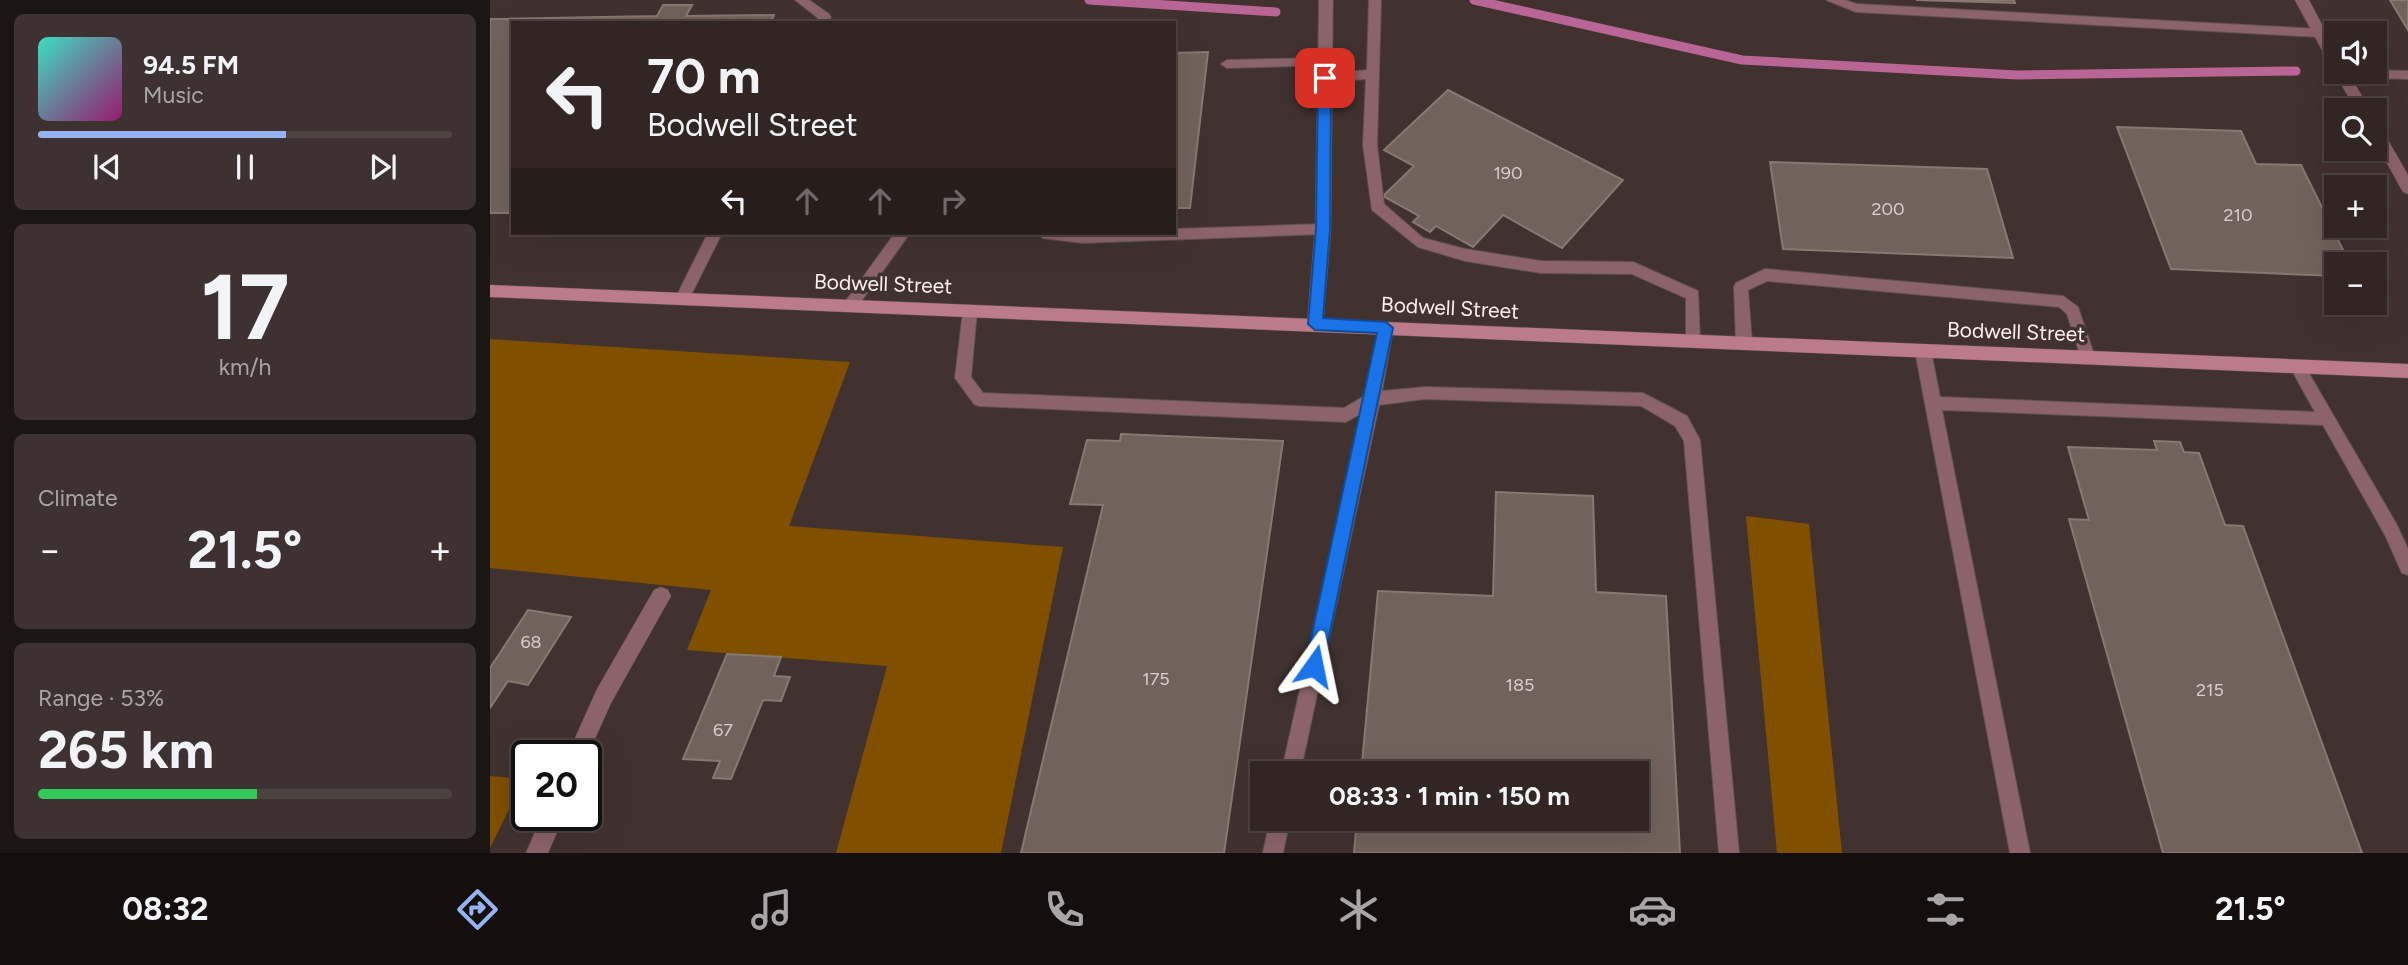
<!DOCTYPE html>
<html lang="en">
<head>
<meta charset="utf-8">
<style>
	body { margin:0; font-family:Figtree,sans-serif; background:#3d3231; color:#f1f3f6; height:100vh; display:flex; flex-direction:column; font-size:26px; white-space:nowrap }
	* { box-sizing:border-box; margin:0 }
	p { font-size:23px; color:#a8a5a6 }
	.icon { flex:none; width:38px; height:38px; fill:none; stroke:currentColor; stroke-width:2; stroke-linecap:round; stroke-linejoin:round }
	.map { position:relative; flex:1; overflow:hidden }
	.details { display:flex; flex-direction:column; gap:14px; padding:14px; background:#1b1514; width:490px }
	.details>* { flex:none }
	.guide { position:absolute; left:21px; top:21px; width:665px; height:214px; border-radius:0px; box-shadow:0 7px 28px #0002,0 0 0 2px #4c4341; background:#312624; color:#f1f3f6; overflow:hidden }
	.buttons { position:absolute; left:1834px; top:21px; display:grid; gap:14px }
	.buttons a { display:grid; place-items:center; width:63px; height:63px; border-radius:0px; background:#312624; box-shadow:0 7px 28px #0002,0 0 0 2px #4c4341; font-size:35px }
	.speed { position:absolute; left:21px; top:740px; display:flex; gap:14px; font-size:35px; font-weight:700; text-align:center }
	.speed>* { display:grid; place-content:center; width:91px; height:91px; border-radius:50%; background:#312624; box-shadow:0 7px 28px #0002,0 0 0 2px #4c4341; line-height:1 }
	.speed .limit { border:4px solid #111; border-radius:10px; background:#fff; color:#111 }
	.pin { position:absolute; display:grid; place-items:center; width:60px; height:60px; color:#fff; margin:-30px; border-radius:14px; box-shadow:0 4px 10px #0006 }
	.me { position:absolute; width:77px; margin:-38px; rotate:12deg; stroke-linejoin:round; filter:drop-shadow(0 0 5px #0008) }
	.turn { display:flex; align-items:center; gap:24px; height:147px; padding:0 21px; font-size:32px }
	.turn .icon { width:91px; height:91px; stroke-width:2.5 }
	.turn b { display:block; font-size:49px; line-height:60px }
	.lanes { display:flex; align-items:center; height:66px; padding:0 21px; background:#0003; justify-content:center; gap:35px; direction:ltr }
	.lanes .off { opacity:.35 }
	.big { font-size:52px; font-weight:700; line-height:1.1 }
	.details .card { flex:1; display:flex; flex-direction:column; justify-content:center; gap:10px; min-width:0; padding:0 24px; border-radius:10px; background:#3d3231 }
	.details .dial { align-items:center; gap:0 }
	.dial b { font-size:91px; line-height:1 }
	.song { display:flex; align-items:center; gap:21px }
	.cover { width:84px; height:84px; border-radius:10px; background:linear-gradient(135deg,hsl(170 70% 55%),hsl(320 70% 35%)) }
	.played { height:7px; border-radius:4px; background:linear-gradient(90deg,#95b2f1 60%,#4c4341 60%) }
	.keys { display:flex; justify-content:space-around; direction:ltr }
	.heat { display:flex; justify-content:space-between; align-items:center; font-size:38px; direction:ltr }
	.charge { height:10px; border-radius:5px; background:linear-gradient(90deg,#34c759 53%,#4c4341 0) }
	.trip { position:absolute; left:760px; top:761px; width:399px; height:70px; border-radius:0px; background:#312624; box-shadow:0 7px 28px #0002,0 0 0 2px #4c4341; font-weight:700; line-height:70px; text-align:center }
	.dock { display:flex; height:112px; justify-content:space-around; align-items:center; background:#140f0e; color:#a8a5a6 }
	.dock .icon { width:49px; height:49px }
	.dock .current { color:#95b2f1 }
	.dock b { font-size:32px; color:#f1f3f6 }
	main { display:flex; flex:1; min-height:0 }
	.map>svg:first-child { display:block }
	.green { fill:#814f00 }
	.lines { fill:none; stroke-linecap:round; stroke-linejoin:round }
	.stream { stroke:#b96696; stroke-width:9 }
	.building { fill:#71635b; stroke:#877871; stroke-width:2 }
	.lane-casing { stroke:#5f514f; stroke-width:2 }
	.street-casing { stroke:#5f514f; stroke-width:1 }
	.secondary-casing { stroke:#5f514f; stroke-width:1 }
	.lane { fill:#8c636b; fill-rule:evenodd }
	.street { fill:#8c636b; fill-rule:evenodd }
	.secondary { fill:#bc7b88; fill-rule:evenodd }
	.route { fill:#1a73e8; stroke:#114b97; stroke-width:2 }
	.labels { text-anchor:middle; stroke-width:7; stroke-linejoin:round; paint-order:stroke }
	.number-label { font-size:18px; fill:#d8cecb }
	.street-label { font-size:21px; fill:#fbf1f0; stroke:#413230 }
</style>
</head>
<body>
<main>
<section class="details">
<div class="card">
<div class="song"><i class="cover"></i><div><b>94.5 FM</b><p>Music</p></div></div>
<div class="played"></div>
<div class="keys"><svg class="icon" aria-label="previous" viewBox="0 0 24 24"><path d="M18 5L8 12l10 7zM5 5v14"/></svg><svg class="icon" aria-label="pause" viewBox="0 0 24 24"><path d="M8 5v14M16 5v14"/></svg><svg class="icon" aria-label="next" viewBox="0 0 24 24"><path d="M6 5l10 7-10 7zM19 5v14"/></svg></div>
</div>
<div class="card dial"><b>17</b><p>km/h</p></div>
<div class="card"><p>Climate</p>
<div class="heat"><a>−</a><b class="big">21.5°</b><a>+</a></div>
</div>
<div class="card"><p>Range · 53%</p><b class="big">265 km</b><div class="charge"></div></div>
</section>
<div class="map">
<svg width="1918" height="853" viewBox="0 0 1918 853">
	<rect width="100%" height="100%" fill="#413230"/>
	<g class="green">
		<polygon points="0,339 360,362 299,526 573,547 511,853 346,853 397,666 197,650 221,590 0,568"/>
		<polygon points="1256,516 1319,524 1352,853 1287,853"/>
		<polygon points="0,776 34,779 0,848"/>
	</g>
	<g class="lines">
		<g class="stream">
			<polyline points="599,0 786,12"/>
			<polyline points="984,0 1252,60 1527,75 1806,71"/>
		</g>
	</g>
	<g class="building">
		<polygon points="1426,0 1524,0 1525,3"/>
		<polygon points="1900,0 1918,0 1918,30"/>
		<polygon points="173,5 202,5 196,16 284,15 281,23 23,23 23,213 0,213 0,19 167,16"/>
		<polygon points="718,52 700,208 684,208 684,53"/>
		<polygon points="958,90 1133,180 1072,248 1013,215 983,247 946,226 940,232 923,222 929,216 893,196 924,166 894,150"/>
		<polygon points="1627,127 1751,131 1766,164 1811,165 1860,264 1846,264 1846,276 1681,269"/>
		<polygon points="1280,162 1497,169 1523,258 1293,249"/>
		<polygon points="631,434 793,441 734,853 531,853 613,505 580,504 597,440 630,441"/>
		<polygon points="1664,441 1690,442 1694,452 1709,453 1735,525 1753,526 1872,853 1673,853 1579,519 1599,520 1578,447 1667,450"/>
		<polygon points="1006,492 1103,496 1106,592 1176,596 1190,853 864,853 867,819 1146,819 1146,774 871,774 888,591 1003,596"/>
		<polygon points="38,610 81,617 38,685 18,681 0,708 0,668"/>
		<polygon points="237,654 291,657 284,676 300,677 291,701 273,700 241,779 223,778 230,761 193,759"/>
	</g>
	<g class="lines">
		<g class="lane-casing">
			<g id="lane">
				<polygon points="305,0 319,0 339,14 341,17 338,23 326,23 328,18"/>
				<polygon points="879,0 891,0 887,145 894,204 933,238 975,249 1051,261 1143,262 1208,291 1210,341 1208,345 1203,347 1196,341 1196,298 1142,274 1051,273 975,261 928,247 882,210 873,145 876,79 835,82 829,78 835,74 877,70"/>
				<polygon points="1336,0 1355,0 1367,4 1830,29 1836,33 1830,37 1366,12"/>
				<polygon points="835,58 839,59 839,65 737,68 731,64 737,60"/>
				<polygon points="1885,70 1918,71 1918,79 1852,77 1846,73 1885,72"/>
				<polygon points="833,224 840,229 833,234 592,243 553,238 546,233 684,233 684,229"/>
				<polygon points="218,233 232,233 197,303 187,303 185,299"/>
				<polygon points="405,233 420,233 365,310 355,310 353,306 355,302"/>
				<polygon points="1275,269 1573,296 1588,307 1605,357 1602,361 1592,361 1577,314 1569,307 1277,281 1258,290 1262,343 1254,349 1246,343 1244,287 1246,283"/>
				<polygon points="480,305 487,311 481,377 493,393 854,408 876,395 889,328 896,322 903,328 892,391 935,387 1153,393 1197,416 1210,440 1249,853 1229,853 1194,441 1185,426 1151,406 935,399 889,405 810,774 791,774 872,413 856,422 489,406 484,404 465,378 473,311"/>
				<polygon points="1433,345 1438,347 1441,351 1450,397 1825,412 1800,367 1803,363 1813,363 1907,525 1918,549 1918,575 1912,573 1895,535 1833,425 1452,410 1540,853 1520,853 1425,351 1428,347"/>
				<polygon points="780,819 800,819 793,853 773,853"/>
			</g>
		</g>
		<g class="street-casing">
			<g id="street">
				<polygon points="829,0 843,0 841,229 833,324 831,329 819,329 817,324 825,229"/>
				<polygon points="1805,0 1819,0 1846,51 1846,68 1839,63"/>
				<polygon points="1846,69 1846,72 1858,72 1880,110 1866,110 1844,72"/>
				<polygon points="1885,125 1890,126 1918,175 1918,194 1913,192 1885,142"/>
				<polygon points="171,587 178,590 181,596 121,703 96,759 96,756 77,756 107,689 164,590"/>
				<polygon points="52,816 74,816 58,853 36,853"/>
			</g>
		</g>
		<g class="secondary-casing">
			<polygon id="secondary" points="0,285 1918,364 1918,378 0,297"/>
		</g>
		<use href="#lane" class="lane"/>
		<use href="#street" class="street"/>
		<use href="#secondary" class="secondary"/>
	</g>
	<polygon class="route" points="835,73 841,78 840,229 833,318 896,322 903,328 833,666 830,673 824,675 818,673 815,666 887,333 825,330 818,324 826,229 828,78"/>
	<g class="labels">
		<g class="number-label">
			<text x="1018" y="179">190</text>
			<text x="1398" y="215">200</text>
			<text x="1748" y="221">210</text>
			<text x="41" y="648">68</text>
			<text x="666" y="685">175</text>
			<text x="1030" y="691">185</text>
			<text x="1720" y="696">215</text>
			<text x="233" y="736">67</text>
		</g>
		<g class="street-label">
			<text transform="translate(393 284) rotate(2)" y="7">Bodwell Street</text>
			<text transform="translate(960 308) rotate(3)" y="7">Bodwell Street</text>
			<text transform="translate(1526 332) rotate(2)" y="7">Bodwell Street</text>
		</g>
	</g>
</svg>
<div class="buttons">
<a><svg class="icon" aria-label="sound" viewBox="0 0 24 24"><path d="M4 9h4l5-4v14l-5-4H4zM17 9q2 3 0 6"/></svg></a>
<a><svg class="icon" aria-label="search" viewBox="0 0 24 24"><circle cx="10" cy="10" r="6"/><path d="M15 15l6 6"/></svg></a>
<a>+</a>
<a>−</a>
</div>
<div class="speed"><div class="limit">20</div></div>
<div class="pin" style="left:835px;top:78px;background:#d93025"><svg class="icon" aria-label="arrive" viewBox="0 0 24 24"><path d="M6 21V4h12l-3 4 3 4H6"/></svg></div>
<svg class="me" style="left:824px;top:666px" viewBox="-20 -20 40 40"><path d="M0-17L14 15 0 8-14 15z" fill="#1a73e8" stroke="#fff" stroke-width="4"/></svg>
<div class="trip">08:33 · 1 min · 150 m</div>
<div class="guide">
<div class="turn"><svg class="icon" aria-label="left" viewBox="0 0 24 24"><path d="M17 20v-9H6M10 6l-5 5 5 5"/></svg><div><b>70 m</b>Bodwell Street</div></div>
<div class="lanes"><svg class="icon" aria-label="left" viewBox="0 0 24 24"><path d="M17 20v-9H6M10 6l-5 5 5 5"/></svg><svg class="icon off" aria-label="ahead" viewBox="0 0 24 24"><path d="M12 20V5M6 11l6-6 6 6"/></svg><svg class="icon off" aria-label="ahead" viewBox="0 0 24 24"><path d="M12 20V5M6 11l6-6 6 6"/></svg><svg class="icon off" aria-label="right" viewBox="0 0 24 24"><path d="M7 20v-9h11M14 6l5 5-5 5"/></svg></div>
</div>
</div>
</main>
<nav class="dock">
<b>08:32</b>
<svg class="icon current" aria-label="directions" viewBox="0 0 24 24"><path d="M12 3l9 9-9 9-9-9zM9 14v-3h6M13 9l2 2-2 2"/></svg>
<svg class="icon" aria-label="music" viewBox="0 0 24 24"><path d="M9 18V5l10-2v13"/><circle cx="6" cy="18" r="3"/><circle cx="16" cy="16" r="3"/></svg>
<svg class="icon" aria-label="phone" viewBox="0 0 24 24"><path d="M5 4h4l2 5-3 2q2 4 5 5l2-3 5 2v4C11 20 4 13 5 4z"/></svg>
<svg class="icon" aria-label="climate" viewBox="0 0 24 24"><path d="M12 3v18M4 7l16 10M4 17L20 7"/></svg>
<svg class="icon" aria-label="car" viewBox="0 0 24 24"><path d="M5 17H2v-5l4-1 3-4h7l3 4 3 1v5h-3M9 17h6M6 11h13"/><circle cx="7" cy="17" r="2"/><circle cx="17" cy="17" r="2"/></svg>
<svg class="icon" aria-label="filters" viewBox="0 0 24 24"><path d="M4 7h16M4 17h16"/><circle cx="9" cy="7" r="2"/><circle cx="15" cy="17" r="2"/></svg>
<b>21.5°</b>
</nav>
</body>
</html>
